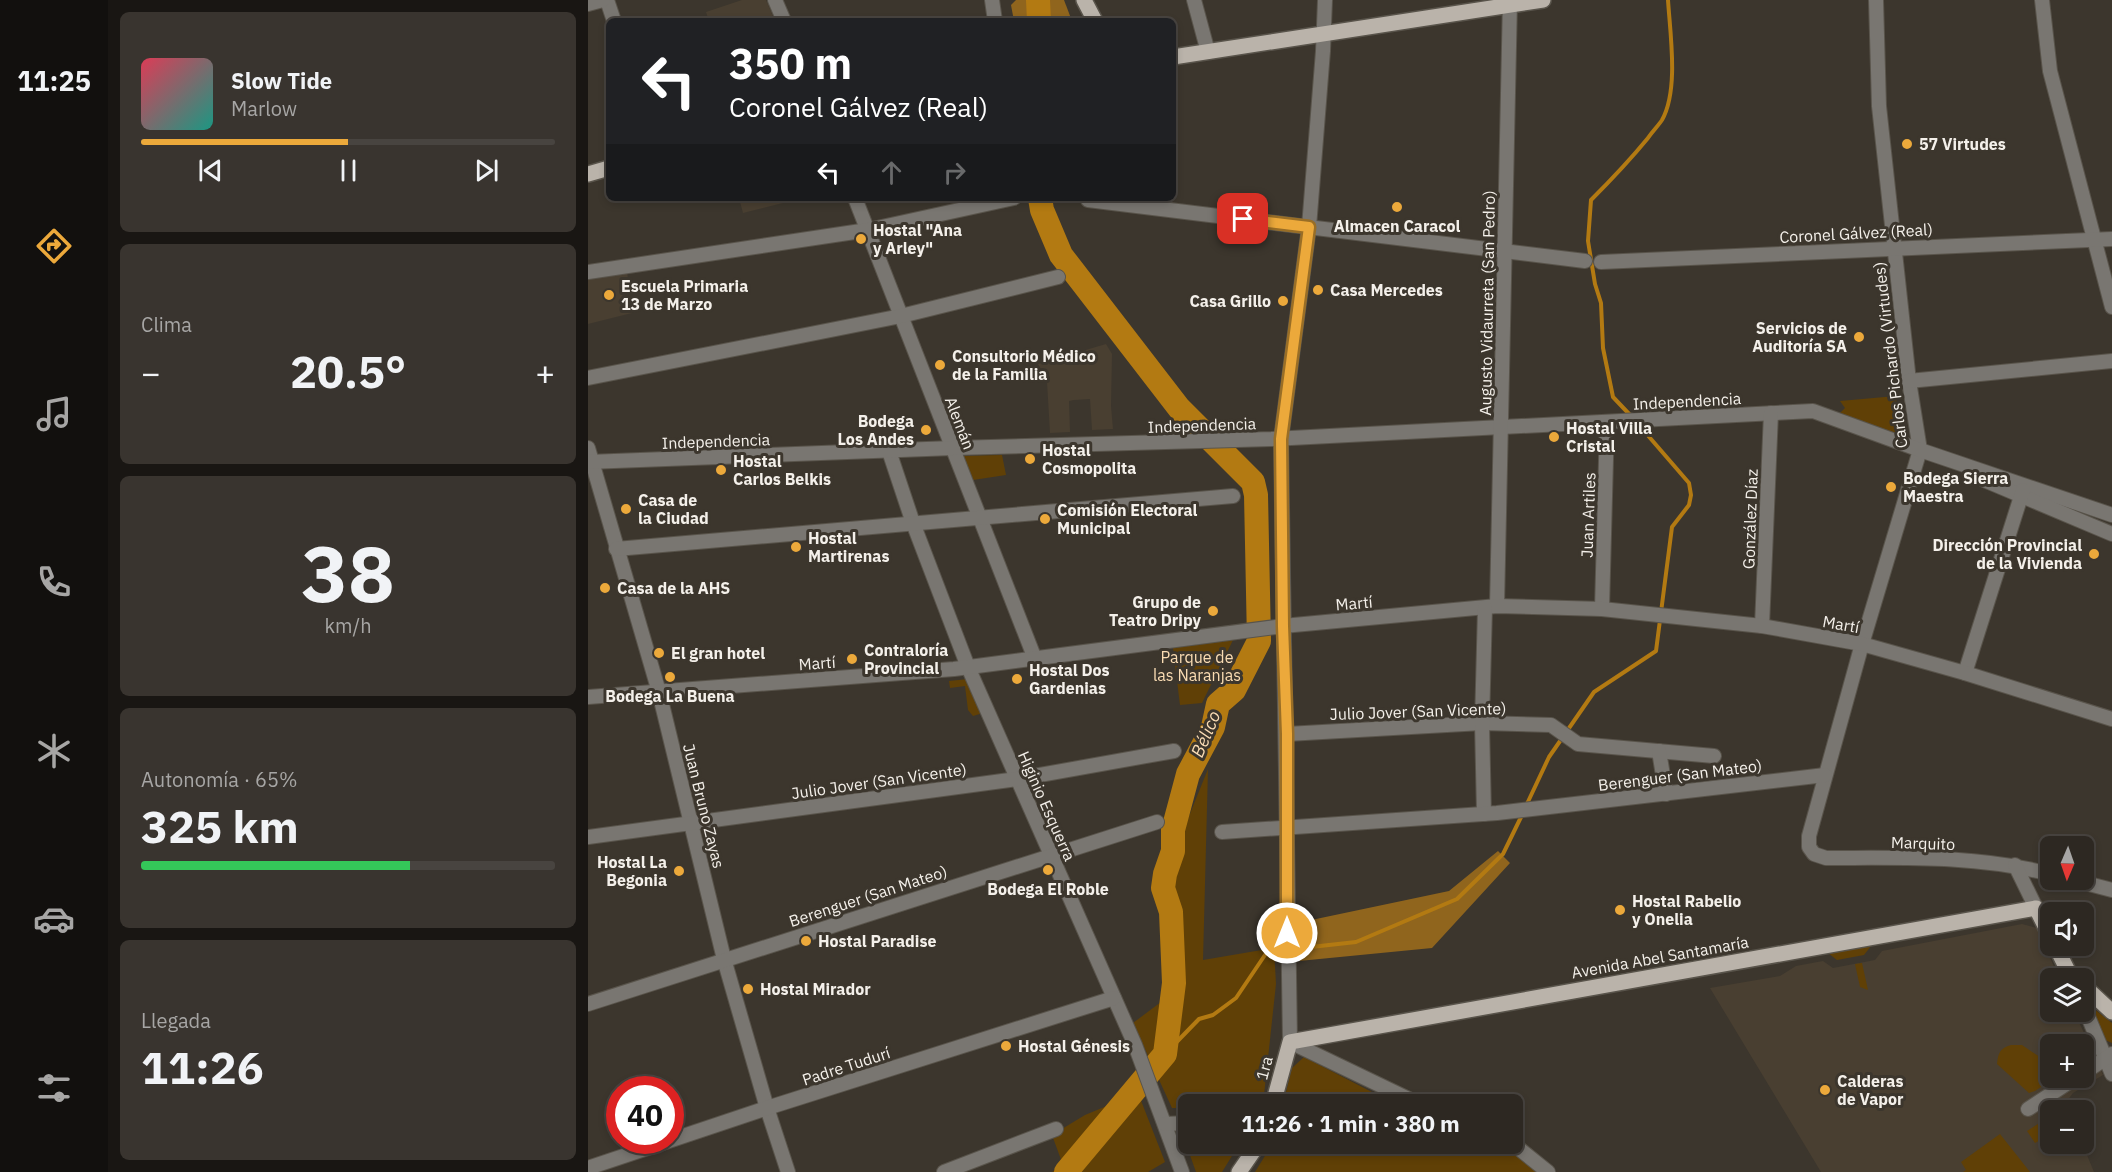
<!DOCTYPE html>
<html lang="es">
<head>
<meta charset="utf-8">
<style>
	body { margin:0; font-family:"IBM Plex Sans",sans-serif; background:#39342f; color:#f1f3f6; height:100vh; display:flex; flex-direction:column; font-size:22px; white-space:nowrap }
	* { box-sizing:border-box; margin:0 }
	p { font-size:20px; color:#a7a6a5 }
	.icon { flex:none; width:33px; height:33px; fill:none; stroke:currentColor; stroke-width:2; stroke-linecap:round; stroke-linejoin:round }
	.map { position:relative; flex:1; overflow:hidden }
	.panel { display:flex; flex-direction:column; gap:12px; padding:12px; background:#191613; width:480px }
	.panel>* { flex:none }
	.hud { position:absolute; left:18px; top:18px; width:570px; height:183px; border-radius:9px; box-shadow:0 3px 9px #0003,0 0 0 2px #484440; background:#202124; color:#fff; overflow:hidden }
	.needle { width:39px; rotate:182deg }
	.buttons { position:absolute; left:1452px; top:836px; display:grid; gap:12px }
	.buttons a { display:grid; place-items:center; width:54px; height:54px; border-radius:9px; background:#2d2822; box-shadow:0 3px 9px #0003,0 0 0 2px #484440; font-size:30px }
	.speed { position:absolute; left:18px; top:1076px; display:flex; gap:12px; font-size:30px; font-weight:700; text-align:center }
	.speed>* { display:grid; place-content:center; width:78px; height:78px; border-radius:50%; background:#2d2822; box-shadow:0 3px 9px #0003,0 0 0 2px #484440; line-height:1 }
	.speed .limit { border:9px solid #d22; background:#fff; color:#111 }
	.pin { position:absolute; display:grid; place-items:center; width:51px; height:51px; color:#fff; margin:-26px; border-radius:12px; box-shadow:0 3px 9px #0006 }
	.me { position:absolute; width:66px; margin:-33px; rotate:0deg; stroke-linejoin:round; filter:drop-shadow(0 0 4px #0008) }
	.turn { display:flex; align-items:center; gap:21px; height:126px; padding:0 24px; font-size:27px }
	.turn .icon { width:78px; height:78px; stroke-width:2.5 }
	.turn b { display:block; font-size:42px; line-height:51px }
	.lanes { display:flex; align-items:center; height:57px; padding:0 24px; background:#0003; justify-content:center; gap:30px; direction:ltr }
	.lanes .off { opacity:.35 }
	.big { font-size:45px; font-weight:700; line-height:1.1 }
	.panel .card { flex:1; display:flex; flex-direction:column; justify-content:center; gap:9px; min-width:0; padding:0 21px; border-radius:9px; background:#39342f }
	.panel .dial { align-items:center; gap:0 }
	.dial b { font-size:78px; line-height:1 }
	.song { display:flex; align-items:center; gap:18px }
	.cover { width:72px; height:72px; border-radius:9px; background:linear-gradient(135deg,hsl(350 70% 55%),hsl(170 70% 35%)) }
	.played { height:6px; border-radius:3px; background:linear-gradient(90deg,#eca93b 50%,#484440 50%) }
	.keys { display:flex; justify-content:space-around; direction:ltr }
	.heat { display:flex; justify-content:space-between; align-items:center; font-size:33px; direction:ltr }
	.charge { height:9px; border-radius:4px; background:linear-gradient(90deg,#34c759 65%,#484440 0) }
	.trip { position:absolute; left:590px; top:1094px; width:345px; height:60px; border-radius:9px; background:#2d2822; box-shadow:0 3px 9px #0003,0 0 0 2px #484440; font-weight:700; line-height:60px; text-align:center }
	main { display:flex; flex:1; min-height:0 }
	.menu { display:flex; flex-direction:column; width:108px; justify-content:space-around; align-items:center; background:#12100e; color:#a7a6a5 }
	.menu .icon { width:42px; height:42px }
	.menu .active { color:#eca93b }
	.menu b { font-size:27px; color:#f1f3f6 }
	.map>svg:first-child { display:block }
	.built { fill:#493f31; fill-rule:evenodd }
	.green { fill:#604006 }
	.forest { fill:#90651d }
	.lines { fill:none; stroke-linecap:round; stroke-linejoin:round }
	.stream { stroke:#b37a12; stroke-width:4 }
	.river { stroke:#b37a12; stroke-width:24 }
	.minor-casing { stroke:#59544b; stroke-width:16 }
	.major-casing { stroke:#59544b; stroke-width:18 }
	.minor { stroke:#797671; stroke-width:14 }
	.major { stroke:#bab3aa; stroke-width:15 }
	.route-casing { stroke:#996e26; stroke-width:15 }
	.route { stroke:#eca93b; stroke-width:10 }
	.poi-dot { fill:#eca93b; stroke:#3c362d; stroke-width:2 }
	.labels { text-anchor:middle; stroke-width:6; stroke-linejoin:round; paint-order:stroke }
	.poi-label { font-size:16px; font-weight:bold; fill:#f4f0ea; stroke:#3c362d; text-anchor:start }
	.street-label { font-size:16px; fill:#f4f0ea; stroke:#3c362d }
	.park-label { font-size:16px; fill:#fadcb3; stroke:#3c362d }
	.water-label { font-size:18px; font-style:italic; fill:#fadcb4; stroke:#3c362d }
</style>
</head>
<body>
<main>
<nav class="menu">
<b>11:25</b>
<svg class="icon active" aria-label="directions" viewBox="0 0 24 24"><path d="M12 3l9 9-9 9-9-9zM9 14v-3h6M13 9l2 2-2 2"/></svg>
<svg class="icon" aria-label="music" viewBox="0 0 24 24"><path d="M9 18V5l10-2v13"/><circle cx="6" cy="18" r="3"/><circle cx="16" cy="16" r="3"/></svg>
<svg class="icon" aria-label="phone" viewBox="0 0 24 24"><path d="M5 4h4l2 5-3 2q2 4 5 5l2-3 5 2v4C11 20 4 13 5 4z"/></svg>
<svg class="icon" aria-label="climate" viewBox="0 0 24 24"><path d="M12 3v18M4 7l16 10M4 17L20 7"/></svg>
<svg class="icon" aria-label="car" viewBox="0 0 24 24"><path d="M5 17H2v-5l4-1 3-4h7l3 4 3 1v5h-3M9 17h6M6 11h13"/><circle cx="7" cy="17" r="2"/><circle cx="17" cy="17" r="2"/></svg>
<svg class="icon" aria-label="filters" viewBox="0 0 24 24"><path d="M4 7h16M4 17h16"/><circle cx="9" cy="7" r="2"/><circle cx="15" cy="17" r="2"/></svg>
</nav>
<section class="panel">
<div class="card">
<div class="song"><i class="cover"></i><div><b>Slow Tide</b><p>Marlow</p></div></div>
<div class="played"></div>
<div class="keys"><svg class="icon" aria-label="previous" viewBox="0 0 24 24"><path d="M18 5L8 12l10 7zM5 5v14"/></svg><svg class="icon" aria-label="pause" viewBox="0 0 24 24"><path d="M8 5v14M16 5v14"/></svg><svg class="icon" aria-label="next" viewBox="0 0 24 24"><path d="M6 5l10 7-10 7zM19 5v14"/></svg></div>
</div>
<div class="card"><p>Clima</p>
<div class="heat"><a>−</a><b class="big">20.5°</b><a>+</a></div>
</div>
<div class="card dial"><b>38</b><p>km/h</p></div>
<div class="card"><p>Autonomía · 65%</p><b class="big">325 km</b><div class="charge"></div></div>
<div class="card"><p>Llegada</p><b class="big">11:26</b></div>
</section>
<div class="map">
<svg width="1524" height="1172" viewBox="0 0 1524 1172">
	<rect width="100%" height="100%" fill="#3c362d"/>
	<g class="built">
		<polygon points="154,0 178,0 187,21 121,21 118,12"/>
		<polygon points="151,198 215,198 155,213"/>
		<polygon points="39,271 44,313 0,324 0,276"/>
		<polygon points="518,344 524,354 523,406 525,429 504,430 502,399 486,400 481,401 482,432 462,433 459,382 450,364"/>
		<path d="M 1434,924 L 1449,928 L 1471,978 L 1462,978 L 1462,1011 L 1486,1011 L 1515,1075 L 1485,1093 L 1472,1110 L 1462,1110 L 1462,1143 L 1494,1143 L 1506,1172 L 1233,1172 L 1122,988 L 1192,976 L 1208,966 L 1235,961 L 1245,968 L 1287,960 L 1294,951 ZM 1462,1044 L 1496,1044 L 1496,1077 L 1462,1077 Z"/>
	</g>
	<g class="green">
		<polygon points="1308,396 1311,430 1308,434 1252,413 1257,408 1252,401"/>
		<polygon points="414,455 418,475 385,480 374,456"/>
		<polygon points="645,640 614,703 592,705 585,648"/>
		<polygon points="380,679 395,713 385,716 380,710 377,686 362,688 361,681"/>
		<polygon points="620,769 615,960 686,948 688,984 676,1095 666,1104 600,1104 600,1108 584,1108 545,1023 577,999 589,968 587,911 582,899 583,869 591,858 593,836"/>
		<polygon points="1283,946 1276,955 1249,960 1240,953"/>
		<polygon points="1274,963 1280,990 1272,987 1267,964"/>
		<polygon points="1501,1005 1524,1023 1524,1043 1517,1040"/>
		<path d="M 1423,1045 L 1434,1045 L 1462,1064 L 1462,1077 L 1468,1077 L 1447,1091 L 1441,1093 L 1409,1064 C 1410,1053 1412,1048 1423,1045 Z"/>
		<polygon points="716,1057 807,1104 779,1104 777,1102 703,1104 697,1096 704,1068"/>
		<polygon points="550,1093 577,1162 560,1172 464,1172 475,1165 464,1135 497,1115"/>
		<polygon points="1453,1122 1461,1135 1447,1143 1439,1131"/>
		<polygon points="594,1133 600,1133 600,1143 652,1143 634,1172 608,1172"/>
		<polygon points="1412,1134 1442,1172 1375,1172 1378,1170 1373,1162"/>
		<polygon points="685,1143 905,1143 933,1155 950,1172 667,1172"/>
	</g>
	<g class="forest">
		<polygon points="428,0 476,0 484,21 426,21 423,5"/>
		<polygon points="910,851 922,863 844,948 711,961 709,923 861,891"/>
	</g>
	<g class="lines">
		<g class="stream">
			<path d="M 1043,416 L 1025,397 L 1015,348 L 1013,303 L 1007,284 L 1000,241 L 1003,200 C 1023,180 1042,160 1060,138 C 1064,132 1070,126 1074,120 C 1091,90 1082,33 1080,0"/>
			<polyline points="938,806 961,757 1006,692 1068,651 1084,527 1101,505 1103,495 1101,483 1050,424"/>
			<polyline points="705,949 768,942 869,899 915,854 935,813"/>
			<polyline points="577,1054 611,1019 625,1015 648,998 679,952 697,950"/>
		</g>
		<g class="river">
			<polyline points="450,0 451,21"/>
			<polyline points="452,198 454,210 473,255 591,408 665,482 668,495 671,641 646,690 630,704 625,727 600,774 585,830 585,851 577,874 575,888 583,912 586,983 577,1054 478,1172"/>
		</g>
		<g class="minor-casing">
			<g id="minor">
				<polyline points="19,0 26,21"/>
				<polyline points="187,0 196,21"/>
				<polyline points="404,0 407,21"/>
				<polyline points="606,0 620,52"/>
				<polyline points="737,0 735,51 721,227 693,439 702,1042 829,1103"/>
				<path d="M 1288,0 L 1291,106 L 1321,381 L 1332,450 L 1274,644 L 1221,836 L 1221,847 L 1226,854 L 1238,858 C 1314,858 1388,855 1462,874"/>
				<polyline points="1454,0 1462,71 1524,307"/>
				<polyline points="0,4 15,0"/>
				<polyline points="267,198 447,659"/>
				<polyline points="500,200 997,261"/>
				<polyline points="1013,262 1524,239"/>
				<polyline points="0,272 280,230 426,198"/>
				<polyline points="0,378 313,316 470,277"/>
				<polyline points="1321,381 1524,361"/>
				<polyline points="0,448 71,692 136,959 179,1108 200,1172"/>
				<polyline points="301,451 325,523 380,667 547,1045 594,1172"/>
				<polyline points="0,462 365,448 684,439 1225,411 1332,450 1524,515"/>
				<polyline points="1396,480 1524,534"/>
				<polyline points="28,549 645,496"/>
				<polyline points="909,606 922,0"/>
				<polyline points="1014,609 1019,422"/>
				<polyline points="1174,626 1183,413"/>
				<polyline points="1377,673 1435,490"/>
				<polyline points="0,697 366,669 695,626 909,606 1014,609 1174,626 1274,644 1377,673 1524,719"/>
				<polyline points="699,734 894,723 963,725 990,744 1126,756"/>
				<polyline points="1071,751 1078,794"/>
				<polyline points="896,814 894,723 897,608"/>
				<polyline points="634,832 909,813 1237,775"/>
				<polyline points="0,837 429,779 586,751"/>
				<polyline points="1427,865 1448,908"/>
				<polyline points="1482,879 1524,890"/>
				<polyline points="0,1004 569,822"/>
				<polyline points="1496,1007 1524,1074"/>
				<polyline points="1496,1073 1524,1054"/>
				<polyline points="1440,1109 1489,1077"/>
				<polyline points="577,1124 600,1123"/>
				<polyline points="921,1143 929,1147 960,1172"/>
				<polyline points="0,1168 179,1108 526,998"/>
				<polyline points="356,1172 468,1129"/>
			</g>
		</g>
		<g class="major-casing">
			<g id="major">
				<polyline points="496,0 507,21"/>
				<polyline points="585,57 955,0"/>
				<polyline points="0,174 21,168"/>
				<polyline points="1467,945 1480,971 1487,978"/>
				<polyline points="1496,986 1524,1012"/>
				<polyline points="685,1104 702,1042 1448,908 1462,936"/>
				<polyline points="651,1172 671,1143"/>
			</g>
		</g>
		<use href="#minor" class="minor"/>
		<use href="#major" class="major"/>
	</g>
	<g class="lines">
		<g class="route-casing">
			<polyline id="route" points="655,219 721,227 693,439 695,626 699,734 699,933"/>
		</g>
		<use href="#route" class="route"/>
	</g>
	<g class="poi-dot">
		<circle cx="1319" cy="144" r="6"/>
		<circle cx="809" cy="207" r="6"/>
		<circle cx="273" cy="239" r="6"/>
		<circle cx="730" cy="290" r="6"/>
		<circle cx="21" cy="295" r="6"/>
		<circle cx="695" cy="301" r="6"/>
		<circle cx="1271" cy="337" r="6"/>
		<circle cx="352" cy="365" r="6"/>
		<circle cx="338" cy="430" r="6"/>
		<circle cx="966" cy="437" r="6"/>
		<circle cx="442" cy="459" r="6"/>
		<circle cx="133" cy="470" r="6"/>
		<circle cx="1303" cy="487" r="6"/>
		<circle cx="38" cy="509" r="6"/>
		<circle cx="457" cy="519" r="6"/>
		<circle cx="208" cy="547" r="6"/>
		<circle cx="1506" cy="554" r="6"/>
		<circle cx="17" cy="588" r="6"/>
		<circle cx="625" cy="611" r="6"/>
		<circle cx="71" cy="653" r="6"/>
		<circle cx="264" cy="659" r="6"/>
		<circle cx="82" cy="677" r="6"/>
		<circle cx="429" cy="679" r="6"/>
		<circle cx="460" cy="870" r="6"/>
		<circle cx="91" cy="871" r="6"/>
		<circle cx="1032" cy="910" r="6"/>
		<circle cx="218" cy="941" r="6"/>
		<circle cx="160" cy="989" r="6"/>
		<circle cx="418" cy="1046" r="6"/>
		<circle cx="1237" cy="1090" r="6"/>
	</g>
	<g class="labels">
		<g class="poi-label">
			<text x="1331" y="150">57 Virtudes</text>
			<text x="809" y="232" text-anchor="middle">Almacen Caracol</text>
			<text x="285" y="236">Hostal "Ana<tspan x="285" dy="18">y Arley"</tspan></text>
			<text x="33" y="292">Escuela Primaria<tspan x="33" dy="18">13 de Marzo</tspan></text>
			<text x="742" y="296">Casa Mercedes</text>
			<text x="683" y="307" text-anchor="end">Casa Grillo</text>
			<text x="1259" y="334" text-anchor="end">Servicios de<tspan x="1259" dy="18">Auditoría SA</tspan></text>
			<text x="364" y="362">Consultorio Médico<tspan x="364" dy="18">de la Familia</tspan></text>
			<text x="326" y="427" text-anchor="end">Bodega<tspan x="326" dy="18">Los Andes</tspan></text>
			<text x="978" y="434">Hostal Villa<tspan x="978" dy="18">Cristal</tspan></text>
			<text x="454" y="456">Hostal<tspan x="454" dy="18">Cosmopolita</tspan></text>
			<text x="145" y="467">Hostal<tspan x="145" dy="18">Carlos Belkis</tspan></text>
			<text x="1315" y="484">Bodega Sierra<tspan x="1315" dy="18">Maestra</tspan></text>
			<text x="50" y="506">Casa de<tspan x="50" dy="18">la Ciudad</tspan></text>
			<text x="469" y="516">Comisión Electoral<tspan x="469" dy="18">Municipal</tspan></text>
			<text x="220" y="544">Hostal<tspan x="220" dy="18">Martirenas</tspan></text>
			<text x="1494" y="551" text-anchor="end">Dirección Provincial<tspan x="1494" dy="18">de la Vivienda</tspan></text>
			<text x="29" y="594">Casa de la AHS</text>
			<text x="613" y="608" text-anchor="end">Grupo de<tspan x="613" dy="18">Teatro Dripy</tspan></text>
			<text x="276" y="656">Contraloría<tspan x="276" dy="18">Provincial</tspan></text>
			<text x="83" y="659">El gran hotel</text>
			<text x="441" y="676">Hostal Dos<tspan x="441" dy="18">Gardenias</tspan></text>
			<text x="82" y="702" text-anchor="middle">Bodega La Buena</text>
			<text x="79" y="868" text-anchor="end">Hostal La<tspan x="79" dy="18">Begonia</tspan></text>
			<text x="460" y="895" text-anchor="middle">Bodega El Roble</text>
			<text x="1044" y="907">Hostal Rabelio<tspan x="1044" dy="18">y Onelia</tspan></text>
			<text x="230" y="947">Hostal Paradise</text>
			<text x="172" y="995">Hostal Mirador</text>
			<text x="430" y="1052">Hostal Génesis</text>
			<text x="1249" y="1087">Calderas<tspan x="1249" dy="18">de Vapor</tspan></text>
		</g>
		<g class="street-label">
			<text transform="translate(1268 233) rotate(-3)" y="6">Coronel Gálvez (Real)</text>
			<text transform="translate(899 303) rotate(-89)" y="6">Augusto Vidaurreta (San Pedro)</text>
			<text transform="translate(1302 355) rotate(-97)" y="6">Carlos Pichardo (Virtudes)</text>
			<text transform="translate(1099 401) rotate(-3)" y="6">Independencia</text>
			<text transform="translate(372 423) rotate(69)" y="6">Alemán</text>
			<text transform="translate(614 425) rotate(-2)" y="6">Independencia</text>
			<text transform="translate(128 441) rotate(-2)" y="6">Independencia</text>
			<text transform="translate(1000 515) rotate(-88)" y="6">Juan Artiles</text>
			<text transform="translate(1162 519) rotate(-88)" y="6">González Díaz</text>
			<text transform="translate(766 603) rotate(-5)" y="6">Martí</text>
			<text transform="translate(1253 624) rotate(10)" y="6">Martí</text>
			<text transform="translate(229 663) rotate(-4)" y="6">Martí</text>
			<text transform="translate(830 711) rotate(-2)" y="6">Julio Jover (San Vicente)</text>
			<text transform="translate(1092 775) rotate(-7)" y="6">Berenguer (San Mateo)</text>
			<text transform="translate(291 781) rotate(-8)" y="6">Julio Jover (San Vicente)</text>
			<text transform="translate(116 806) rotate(76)" y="6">Juan Bruno Zayas</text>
			<text transform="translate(459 806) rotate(66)" y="6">Higinio Esquerra</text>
			<text transform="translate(1335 843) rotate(2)" y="6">Marquito</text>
			<text transform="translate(280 896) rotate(-18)" y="6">Berenguer (San Mateo)</text>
			<text transform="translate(1072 957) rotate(-10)" y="6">Avenida Abel Santamaría</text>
			<text transform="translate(258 1066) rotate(-18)" y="6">Padre Tudurí</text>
			<text transform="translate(676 1068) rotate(-75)" y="6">1ra</text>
		</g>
		<g class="park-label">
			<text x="609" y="663">Parque de<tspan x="609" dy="18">las Naranjas</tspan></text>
		</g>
		<g class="water-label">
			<text transform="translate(618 734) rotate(-67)" y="6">Bélico</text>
		</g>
	</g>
</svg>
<div class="buttons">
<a><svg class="needle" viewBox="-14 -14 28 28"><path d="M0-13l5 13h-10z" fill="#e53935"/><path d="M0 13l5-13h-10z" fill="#a7a6a5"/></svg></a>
<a><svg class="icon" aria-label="sound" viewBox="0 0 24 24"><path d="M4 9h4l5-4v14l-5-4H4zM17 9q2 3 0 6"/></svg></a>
<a><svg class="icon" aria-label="layers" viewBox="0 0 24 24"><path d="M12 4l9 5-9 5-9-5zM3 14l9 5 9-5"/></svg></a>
<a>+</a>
<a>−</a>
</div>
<div class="speed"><div class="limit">40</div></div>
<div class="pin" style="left:655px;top:219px;background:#d93025"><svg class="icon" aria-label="arrive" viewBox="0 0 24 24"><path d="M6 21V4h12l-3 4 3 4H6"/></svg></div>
<svg class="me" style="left:699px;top:933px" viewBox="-20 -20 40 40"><circle r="17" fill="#eca93b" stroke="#fff" stroke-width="3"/><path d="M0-11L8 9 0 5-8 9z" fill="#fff"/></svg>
<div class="trip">11:26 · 1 min · 380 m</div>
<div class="hud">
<div class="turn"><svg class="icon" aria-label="left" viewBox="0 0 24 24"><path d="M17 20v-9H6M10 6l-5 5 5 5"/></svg><div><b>350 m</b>Coronel Gálvez (Real)</div></div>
<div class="lanes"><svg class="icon" aria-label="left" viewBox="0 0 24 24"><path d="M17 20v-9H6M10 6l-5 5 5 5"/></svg><svg class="icon off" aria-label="ahead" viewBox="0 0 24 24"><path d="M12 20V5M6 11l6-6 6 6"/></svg><svg class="icon off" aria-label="right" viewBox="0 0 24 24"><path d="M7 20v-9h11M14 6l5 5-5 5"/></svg></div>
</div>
</div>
</main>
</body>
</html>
